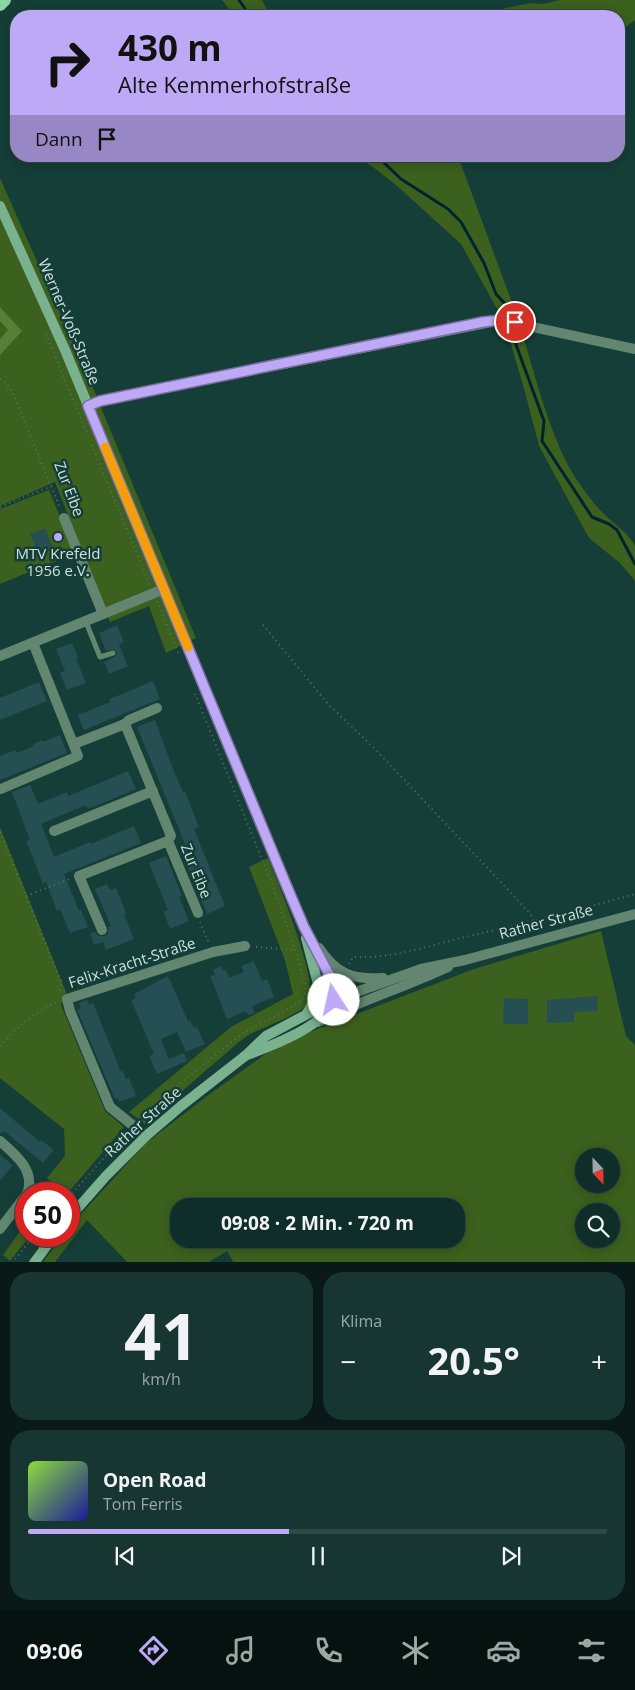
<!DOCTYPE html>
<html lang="de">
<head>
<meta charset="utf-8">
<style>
	body { margin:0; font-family:"Open Sans",sans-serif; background:#183631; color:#f1f3f6; height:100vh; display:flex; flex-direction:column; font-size:19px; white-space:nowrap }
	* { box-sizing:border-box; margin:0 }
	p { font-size:16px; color:#9ba8a8 }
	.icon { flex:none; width:28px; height:28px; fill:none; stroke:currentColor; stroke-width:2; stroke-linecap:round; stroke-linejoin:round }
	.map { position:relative; height:1262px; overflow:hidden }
	.drawer { display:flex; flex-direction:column; gap:10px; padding:10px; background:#081917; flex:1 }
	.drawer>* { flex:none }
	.guide { position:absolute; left:10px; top:10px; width:615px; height:152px; border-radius:20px; box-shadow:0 2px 12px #0003,0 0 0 1px #2f4a46; background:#bda9f5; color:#111; overflow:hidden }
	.needle { width:32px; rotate:158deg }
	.buttons { position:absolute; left:575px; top:1148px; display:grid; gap:10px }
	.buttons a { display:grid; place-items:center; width:45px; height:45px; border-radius:50%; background:#0f2e29; box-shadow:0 2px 12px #0003,0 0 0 1px #2f4a46; font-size:25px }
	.speed { position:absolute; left:15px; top:1182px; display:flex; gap:10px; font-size:25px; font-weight:700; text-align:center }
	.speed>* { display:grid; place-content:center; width:65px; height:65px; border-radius:50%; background:#0f2e29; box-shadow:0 2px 12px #0003,0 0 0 1px #2f4a46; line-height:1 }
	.speed .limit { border:8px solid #d22; background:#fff; color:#111 }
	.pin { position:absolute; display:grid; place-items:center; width:42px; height:42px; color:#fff; margin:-21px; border:2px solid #fff; border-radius:50%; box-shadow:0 1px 5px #0007 }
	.me { position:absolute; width:55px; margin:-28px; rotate:350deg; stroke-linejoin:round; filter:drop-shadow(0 0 4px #0008) }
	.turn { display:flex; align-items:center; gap:18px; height:105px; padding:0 25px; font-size:22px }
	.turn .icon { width:65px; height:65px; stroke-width:2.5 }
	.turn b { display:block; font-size:35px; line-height:42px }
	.then { display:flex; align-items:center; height:48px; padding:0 25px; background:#0003; gap:10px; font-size:19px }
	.big { font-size:38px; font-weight:700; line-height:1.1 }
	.drawer .card { flex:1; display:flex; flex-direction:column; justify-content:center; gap:8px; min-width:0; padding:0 18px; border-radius:20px; background:#183631 }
	.drawer .dial { align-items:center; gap:0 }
	.dial b { font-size:65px; line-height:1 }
	.song { display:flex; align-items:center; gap:15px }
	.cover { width:60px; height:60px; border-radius:8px; background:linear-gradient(135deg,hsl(90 70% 55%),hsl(240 70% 35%)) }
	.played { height:5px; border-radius:2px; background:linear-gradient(90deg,#bda9f5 45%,#2f4a46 45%) }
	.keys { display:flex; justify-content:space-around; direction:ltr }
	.heat { display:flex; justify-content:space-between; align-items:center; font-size:28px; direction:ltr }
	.drawer .tiles { flex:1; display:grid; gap:10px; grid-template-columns:1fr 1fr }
	.card:last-child { grid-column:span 2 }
	.trip { position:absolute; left:170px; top:1198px; width:295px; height:50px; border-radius:20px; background:#0f2e29; box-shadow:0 2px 12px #0003,0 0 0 1px #2f4a46; font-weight:700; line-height:50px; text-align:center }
	.menu { display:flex; height:80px; justify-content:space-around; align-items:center; background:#061210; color:#9ba8a8 }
	.menu .icon { width:35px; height:35px }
	.menu .current { color:#bda9f5 }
	.menu b { font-size:22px; color:#f1f3f6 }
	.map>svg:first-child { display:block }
	.green { fill:#3c601d; fill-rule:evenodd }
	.forest { fill:#568035 }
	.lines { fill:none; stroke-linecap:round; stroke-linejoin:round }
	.stream { stroke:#002431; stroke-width:3 }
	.building { fill:#264f53 }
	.path { stroke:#52756e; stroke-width:2; stroke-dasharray:1 4; stroke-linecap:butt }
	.service { stroke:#638670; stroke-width:5 }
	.minor { stroke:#638670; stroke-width:10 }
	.tertiary { stroke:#638670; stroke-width:10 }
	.secondary { stroke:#7ab28f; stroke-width:10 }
	.primary { stroke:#8ad5a8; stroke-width:12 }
	.route-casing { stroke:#7b6e9f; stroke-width:12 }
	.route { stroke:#bda9f5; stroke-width:9 }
	.slow { stroke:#f59e0b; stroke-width:9 }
	.poi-dot { fill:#bda9f5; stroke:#143e37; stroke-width:2 }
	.labels { text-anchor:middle; stroke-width:5; stroke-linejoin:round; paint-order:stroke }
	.street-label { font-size:15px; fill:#cce1dc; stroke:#143e37 }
	.poi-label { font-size:15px; fill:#cce1dc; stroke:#143e37 }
</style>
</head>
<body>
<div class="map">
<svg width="635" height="1263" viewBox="0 0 635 1263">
	<rect width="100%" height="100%" fill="#143e37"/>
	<g class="green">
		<polygon points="222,0 262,0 270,16 235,16"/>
		<polygon points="560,0 635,0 635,20 619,32 619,16 451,16 451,12 482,9 493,11 530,3 543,4"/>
		<polygon points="354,156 397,156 400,158 405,156 458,156 518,319 501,316 461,244 396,185 373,167"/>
		<polygon points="0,178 91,383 196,638 166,653 149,606 110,622 55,482 0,506"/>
		<path d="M 505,324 L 520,326 C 535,374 550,439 577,480 C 584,490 592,502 601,511 C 612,523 627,531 635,546 L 635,581 L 620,563 L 589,538 L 539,446 L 525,392 Z"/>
		<polygon points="49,490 75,553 0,584 0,509"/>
		<polygon points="0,827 66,992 61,1005 105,1111 124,1127 67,1194 48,1194 54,1185 47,1178 65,1156 64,1129 0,1078"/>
		<path d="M 268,858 C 278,883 319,980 309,1002 C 303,1014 262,1027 249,1035 C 240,1040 231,1049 223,1056 C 196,1078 171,1101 145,1124 L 129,1112 L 231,1027 L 293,994 L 285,960 L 249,867 Z"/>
		<path d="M 601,931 L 626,1036 L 635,1045 L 635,1262 L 234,1263 L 227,1251 L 209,1262 L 127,1262 L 87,1220 L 55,1262 L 42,1263 L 63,1236 L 69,1236 L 69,1229 L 82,1213 L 146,1143 L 207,1096 L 264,1055 L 307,1033 L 474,969 ZM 584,1156 L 611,1156 L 611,1184 L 584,1184 ZM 179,1206 L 456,1206 L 456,1239 L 179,1239 ZM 584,1211 L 611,1211 L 611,1239 L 584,1239 Z"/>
		<polygon points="26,1223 26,1236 30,1236 10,1261 3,1255"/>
	</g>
	<polygon class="forest" points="0,307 22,331 0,355 0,339 8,330 0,321"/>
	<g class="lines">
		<g class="stream">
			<polyline points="239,0 250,16"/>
			<polyline points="377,156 401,179 448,209 461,222 484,263 496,294 507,306 511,331 544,421 542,441 592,517 609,524 617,530 635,564"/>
		</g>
	</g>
	<g class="building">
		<polygon points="45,528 52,546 37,552 30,534"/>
		<polygon points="117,625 124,642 119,645 128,666 109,674 104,662 116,656 117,652 113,649 106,651 99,633"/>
		<polygon points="72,643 78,657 76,658 86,683 67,690 60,673 65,671 56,649"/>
		<polygon points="153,681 160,699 84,730 78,715 110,702 110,699"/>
		<polygon points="39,682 47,701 0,720 0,698"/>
		<polygon points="155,720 173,769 183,792 185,791 199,827 194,829 225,906 207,914 179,846 185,844 137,727"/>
		<polygon points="60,735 67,753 0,780 0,756 15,750 17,753 34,746 33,744 42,740 43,742"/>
		<polygon points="128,771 136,789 88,809 86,805 41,824 54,857 90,842 91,844 134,826 141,843 64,874 79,911 81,910 88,927 70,933 60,909 57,911 46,882 43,884 33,858 26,841 30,840 12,792 30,785 38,804 67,792 68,796"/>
		<polygon points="166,856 182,896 179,897 189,921 170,929 164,912 168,910 149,863"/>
		<polygon points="107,884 110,890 116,888 126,913 124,914 134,939 106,950 103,942 94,945 90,934 95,932 98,936 104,936 108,934 108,927 111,926 95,889"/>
		<polygon points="254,961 262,981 267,979 274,997 252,1006 255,1013 248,1015 246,1011 227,1019 210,976 215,975 213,970 221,966 223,971 226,970 229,978 244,972 241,966"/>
		<polygon points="168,976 188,1021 190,1020 194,1028 197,1027 205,1044 186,1052 177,1032 161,1039 169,1059 184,1053 187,1061 157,1074 149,1056 154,1054 131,1000 136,998 134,994"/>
		<polygon points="597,996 598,1011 574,1012 574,1022 547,1023 547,1000"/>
		<polygon points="504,998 528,999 528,1024 503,1024"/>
		<polygon points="87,1000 89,1005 93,1003 121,1072 123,1071 126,1079 129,1078 136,1096 119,1102 118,1098 115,1099 77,1010 81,1008 79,1003"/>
		<polygon points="0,1108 40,1142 41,1140 54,1150 43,1163 4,1131 0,1134"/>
		<polygon points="0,1155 13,1165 0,1181"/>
	</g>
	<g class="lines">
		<g class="path">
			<polyline points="46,334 150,586"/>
			<polyline points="0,379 6,383 12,391 60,508"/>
			<polyline points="0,507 52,486"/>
			<polyline points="157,601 179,655"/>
			<polyline points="263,625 328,704 375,749 514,896 531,915 540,930"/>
			<polyline points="0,832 62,984 58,994"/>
			<polyline points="26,896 70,879"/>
			<polyline points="200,922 209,943"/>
			<polyline points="256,947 296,950"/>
			<path d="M 349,964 L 353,957 C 391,959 428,946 465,937 C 522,924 579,910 635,894"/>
			<path d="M 0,1046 C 16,1027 34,1012 58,1002"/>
			<polyline points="139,1120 182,1082 243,1033 278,1015 302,1000 305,994 306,987 295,950 272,884 195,694"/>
			<polyline points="69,1197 127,1132"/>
			<polyline points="12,1263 34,1236"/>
		</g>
		<polyline class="service" points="86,622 100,657 113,653"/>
		<g class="minor">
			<polyline points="88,406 100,401 501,320 635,349"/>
			<polyline points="64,518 103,614"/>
			<polyline points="0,656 164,589"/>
			<polyline points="125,724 129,720 157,708"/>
			<polyline points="74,744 125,724 171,836 168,841 79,876 102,930"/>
			<polyline points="1,789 78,756 33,643"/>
			<polyline points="54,831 153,791"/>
			<polyline points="168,841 198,913"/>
			<polyline points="146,1136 110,1107 70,1011 67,999 213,952 245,946"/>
			<path d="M 0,1141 C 16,1155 36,1171 27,1194"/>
			<polyline points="0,1229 26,1195"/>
		</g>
		<g class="tertiary">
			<path d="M 319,948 C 336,974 353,980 383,978"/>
			<polyline points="334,1000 421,969 465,960 635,914"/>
			<path d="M 318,1022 C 360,1001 405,987 448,967"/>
		</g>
		<g class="secondary">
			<path d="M 0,206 L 65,350 L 287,887 L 304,927 L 333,982 C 334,989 335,995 333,1001 C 326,1026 268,1047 245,1056"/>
			<polyline points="306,938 319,988 316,999 307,1013"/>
			<polyline points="69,1218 106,1176 146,1136 181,1106 245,1056 266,1036 332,1001"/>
			<polyline points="34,1263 54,1236"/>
		</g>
		<polyline class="primary" points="0,5 5,0"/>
	</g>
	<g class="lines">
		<g class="route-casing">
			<polyline id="route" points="334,1000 333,982 304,927 287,887 88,406 100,401 483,322 501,320 515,322"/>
		</g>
		<use href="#route" class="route"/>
		<polyline class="slow" points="105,447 188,647"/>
	</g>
	<circle class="poi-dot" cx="58" cy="537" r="5"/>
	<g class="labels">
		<g class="street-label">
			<text transform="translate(69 322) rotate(67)" y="5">Werner-Voß-Straße</text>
			<text transform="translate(69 489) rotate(69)" y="5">Zur Eibe</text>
			<text transform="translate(196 871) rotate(68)" y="5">Zur Eibe</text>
			<text transform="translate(546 922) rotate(-15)" y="5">Rather Straße</text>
			<text transform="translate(132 963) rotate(-18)" y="5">Felix-Kracht-Straße</text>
			<text transform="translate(143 1122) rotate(-42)" y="5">Rather Straße</text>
		</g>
		<g class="poi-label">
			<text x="58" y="559">MTV Krefeld<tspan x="58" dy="17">1956 e.V.</tspan></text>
		</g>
	</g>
</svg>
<div class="buttons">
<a><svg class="needle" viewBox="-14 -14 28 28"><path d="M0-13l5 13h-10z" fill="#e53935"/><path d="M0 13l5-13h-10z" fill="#9ba8a8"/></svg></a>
<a><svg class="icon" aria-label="search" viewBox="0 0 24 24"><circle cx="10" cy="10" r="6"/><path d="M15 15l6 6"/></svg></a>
</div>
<div class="speed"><div class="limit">50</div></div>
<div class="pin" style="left:515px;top:322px;background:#d93025"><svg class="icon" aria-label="arrive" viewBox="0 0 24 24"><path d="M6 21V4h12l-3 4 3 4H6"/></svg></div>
<svg class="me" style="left:334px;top:1000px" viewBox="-20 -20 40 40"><circle r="19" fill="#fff"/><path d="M0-13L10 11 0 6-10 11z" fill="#bda9f5"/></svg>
<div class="trip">09:08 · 2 Min. · 720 m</div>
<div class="guide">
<div class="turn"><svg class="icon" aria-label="right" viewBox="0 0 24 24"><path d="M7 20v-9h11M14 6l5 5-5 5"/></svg><div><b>430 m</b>Alte Kemmerhofstraße</div></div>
<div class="then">Dann<svg class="icon" aria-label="arrive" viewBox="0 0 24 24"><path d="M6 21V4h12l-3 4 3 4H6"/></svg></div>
</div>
</div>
<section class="drawer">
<div class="tiles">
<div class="card dial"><b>41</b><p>km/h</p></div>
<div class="card"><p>Klima</p>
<div class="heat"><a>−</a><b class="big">20.5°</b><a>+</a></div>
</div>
<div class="card">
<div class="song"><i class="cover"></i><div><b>Open Road</b><p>Tom Ferris</p></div></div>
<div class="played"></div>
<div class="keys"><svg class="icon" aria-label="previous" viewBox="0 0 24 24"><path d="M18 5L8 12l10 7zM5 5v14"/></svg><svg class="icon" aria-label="pause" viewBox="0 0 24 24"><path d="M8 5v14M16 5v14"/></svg><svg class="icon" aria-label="next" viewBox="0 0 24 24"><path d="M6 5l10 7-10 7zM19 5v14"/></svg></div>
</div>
</div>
</section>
<nav class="menu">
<b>09:06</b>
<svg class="icon current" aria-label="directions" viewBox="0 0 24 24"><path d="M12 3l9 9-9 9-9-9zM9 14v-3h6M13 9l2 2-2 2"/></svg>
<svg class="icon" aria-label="music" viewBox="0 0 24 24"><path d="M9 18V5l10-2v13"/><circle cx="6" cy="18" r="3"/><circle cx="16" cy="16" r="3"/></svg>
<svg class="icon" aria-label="phone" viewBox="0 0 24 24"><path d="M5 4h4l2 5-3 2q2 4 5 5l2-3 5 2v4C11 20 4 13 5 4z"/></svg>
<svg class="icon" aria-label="climate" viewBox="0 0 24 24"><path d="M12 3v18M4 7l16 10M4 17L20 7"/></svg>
<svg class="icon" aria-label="car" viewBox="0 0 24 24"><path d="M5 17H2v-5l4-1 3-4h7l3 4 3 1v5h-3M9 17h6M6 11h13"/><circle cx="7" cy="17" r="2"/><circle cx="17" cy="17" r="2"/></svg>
<svg class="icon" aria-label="filters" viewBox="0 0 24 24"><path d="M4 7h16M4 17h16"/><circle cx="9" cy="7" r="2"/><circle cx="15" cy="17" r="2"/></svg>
</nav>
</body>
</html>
